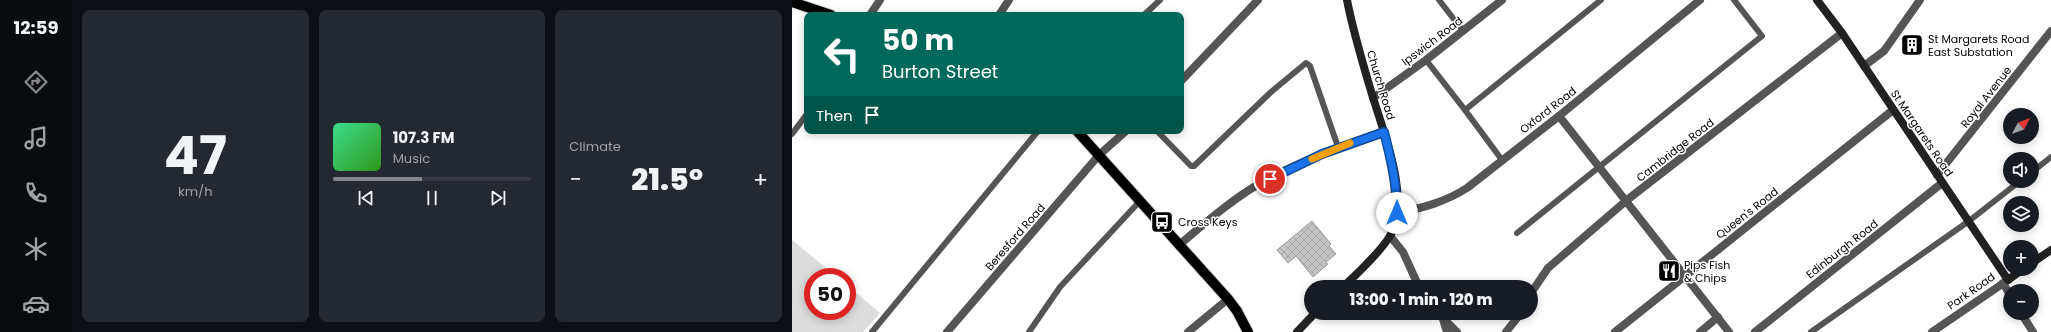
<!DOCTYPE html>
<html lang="en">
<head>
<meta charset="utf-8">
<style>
	body { margin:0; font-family:Poppins,sans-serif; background:#242831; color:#f1f3f6; height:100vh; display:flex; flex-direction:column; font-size:15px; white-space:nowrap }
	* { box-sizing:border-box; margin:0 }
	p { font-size:13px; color:#9ea1a6 }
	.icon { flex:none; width:22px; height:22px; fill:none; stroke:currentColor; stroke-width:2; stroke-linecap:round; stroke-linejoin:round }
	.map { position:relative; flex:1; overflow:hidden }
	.panel { display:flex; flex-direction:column; gap:10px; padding:10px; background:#0d0f14; width:720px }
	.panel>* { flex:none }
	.top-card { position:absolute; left:12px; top:12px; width:380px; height:122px; border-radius:8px; box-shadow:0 2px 10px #0003; background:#00695c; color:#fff; overflow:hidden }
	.needle { width:26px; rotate:49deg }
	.tools { position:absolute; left:1211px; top:108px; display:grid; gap:8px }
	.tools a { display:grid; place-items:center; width:36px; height:36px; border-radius:50%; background:#171b24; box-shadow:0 2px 10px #0003; font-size:20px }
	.speed { position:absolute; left:12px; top:268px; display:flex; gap:8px; font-size:20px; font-weight:700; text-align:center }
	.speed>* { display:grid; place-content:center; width:52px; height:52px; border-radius:50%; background:#171b24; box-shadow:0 2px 10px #0003; line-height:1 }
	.speed .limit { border:6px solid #d22; background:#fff; color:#111 }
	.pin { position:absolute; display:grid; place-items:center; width:34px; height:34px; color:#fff; margin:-17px; border:2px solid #fff; border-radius:50%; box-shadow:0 1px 4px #0007 }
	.me { position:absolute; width:44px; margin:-22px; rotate:0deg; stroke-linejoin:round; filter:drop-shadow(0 0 3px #0008) }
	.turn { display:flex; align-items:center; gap:14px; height:84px; padding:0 12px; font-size:18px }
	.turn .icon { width:52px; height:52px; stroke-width:2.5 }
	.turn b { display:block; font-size:28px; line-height:34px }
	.then { display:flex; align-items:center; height:38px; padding:0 12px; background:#0003; gap:8px; font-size:15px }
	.big { font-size:30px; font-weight:800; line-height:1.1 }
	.panel .tile { flex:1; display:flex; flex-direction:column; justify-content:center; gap:6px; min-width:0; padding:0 14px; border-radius:8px; background:#242831 }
	.panel .dial { align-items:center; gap:0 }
	.dial b { font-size:52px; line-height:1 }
	.song { display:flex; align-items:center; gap:12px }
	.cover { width:48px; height:48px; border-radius:6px; background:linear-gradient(135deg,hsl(150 70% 55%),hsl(110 70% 35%)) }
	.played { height:4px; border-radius:2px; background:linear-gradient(90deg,#858687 45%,#363941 45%) }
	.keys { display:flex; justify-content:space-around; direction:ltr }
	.heat { display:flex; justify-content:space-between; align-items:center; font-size:22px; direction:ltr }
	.panel .tiles { flex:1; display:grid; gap:10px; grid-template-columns:repeat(3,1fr) }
	.trip { position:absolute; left:512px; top:280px; width:234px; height:40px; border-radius:20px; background:#171b24; box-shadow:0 2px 10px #0003; font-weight:800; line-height:40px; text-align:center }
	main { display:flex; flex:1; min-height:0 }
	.tab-bar { display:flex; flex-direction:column; width:72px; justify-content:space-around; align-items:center; background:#090b0e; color:#9ea1a6 }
	.tab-bar .icon { width:28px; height:28px }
	.tab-bar .selected { color:#858687 }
	.tab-bar b { font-size:18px; color:#f1f3f6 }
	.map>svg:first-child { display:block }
	.pitch { fill:#dcdcdc }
	.building { fill:url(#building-cross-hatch); stroke:#999 }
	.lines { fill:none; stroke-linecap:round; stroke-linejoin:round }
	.primary-casing { stroke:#dbdbdb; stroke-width:12 }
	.lane { stroke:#555; stroke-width:6 }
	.street { stroke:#555; stroke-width:8 }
	.secondary { stroke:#222; stroke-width:8 }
	.primary { stroke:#000; stroke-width:10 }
	.route-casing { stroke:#114b97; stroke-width:10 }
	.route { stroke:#1a73e8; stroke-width:7 }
	.slow { stroke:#f59e0b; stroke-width:7 }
	.labels { text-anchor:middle; stroke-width:3; stroke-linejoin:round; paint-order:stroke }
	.poi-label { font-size:11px; fill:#000; stroke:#fff; text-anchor:start }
	.street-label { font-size:11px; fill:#000; stroke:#fff }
</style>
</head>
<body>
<main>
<nav class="tab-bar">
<b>12:59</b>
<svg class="icon selected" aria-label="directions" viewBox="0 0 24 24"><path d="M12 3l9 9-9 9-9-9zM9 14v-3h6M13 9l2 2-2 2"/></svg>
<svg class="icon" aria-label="music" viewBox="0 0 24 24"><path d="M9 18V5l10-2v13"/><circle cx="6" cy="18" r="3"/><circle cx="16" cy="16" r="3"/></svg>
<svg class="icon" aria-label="phone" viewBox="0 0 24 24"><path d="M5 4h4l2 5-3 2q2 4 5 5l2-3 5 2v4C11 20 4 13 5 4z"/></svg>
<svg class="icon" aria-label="climate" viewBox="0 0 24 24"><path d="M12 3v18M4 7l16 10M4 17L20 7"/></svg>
<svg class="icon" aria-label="car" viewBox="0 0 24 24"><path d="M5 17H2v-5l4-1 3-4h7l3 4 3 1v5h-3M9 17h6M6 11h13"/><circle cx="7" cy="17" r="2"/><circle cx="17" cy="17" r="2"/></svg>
</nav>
<section class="panel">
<div class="tiles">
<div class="tile dial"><b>47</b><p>km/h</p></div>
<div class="tile">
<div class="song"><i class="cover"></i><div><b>107.3 FM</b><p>Music</p></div></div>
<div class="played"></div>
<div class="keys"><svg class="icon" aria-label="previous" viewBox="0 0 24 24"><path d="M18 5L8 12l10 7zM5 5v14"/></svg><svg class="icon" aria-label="pause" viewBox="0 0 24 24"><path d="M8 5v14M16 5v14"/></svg><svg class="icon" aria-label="next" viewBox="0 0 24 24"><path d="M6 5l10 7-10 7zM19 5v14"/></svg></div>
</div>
<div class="tile"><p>Climate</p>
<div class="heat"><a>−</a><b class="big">21.5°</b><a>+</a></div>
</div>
</div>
</section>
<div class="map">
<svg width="1259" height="332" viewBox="0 0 1259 332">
	<defs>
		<pattern id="building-cross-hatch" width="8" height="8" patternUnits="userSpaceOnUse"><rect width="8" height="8" fill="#c4c4c4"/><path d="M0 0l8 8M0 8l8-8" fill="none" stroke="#a7a7a7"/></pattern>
	</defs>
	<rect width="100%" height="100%" fill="#fff"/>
	<polygon class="pitch" points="0,240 45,277 21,277 21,311 55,311 55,285 88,313 71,332 0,332"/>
	<polygon class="building" points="520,221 539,244 537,246 544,254 534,262 536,264 521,277 504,256 496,263 485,250"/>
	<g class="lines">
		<g class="primary-casing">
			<g id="primary">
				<polyline points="0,2 39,15"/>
				<polyline points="285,131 436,299 445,311 456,332"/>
			</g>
		</g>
		<g class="lane">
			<polyline points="647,0 671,31"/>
			<polyline points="352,15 368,0"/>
			<polyline points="634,60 673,110 809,0"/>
			<polyline points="673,110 710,160"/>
			<polyline points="365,131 399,166 402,166 479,92 514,63 518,66 546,147"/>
			<polyline points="0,134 15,114"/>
			<polyline points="1240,172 1259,157"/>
			<polyline points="725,233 970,36 942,0"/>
			<polyline points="80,332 246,131"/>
			<polyline points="237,332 268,287 347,202"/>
			<polyline points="1019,332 1177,221 1228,181"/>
		</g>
		<g class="street">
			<polyline points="78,15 88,0"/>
			<polyline points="207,15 217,0"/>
			<polyline points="1072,66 1092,51 1128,0"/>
			<polyline points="389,81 466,0"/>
			<polyline points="581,98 634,60 710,0"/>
			<polyline points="767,116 937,332"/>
			<polyline points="1145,175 1259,31"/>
			<path d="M 605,213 C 631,208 653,202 675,188 L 767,116 L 908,0"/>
			<polyline points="598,236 611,252 627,287"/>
			<path d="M 387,245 C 412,224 437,202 465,185 C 504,162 549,147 592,132"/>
			<polyline points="1211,283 1218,295"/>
			<polyline points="739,293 756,268 835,200 1050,33"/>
			<polyline points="646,313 665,332"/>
			<polyline points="1229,313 1241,332"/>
			<polyline points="651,319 655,332"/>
			<polyline points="155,332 307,155 334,131"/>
			<polyline points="396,332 436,299"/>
			<polyline points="714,332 729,313"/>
			<polyline points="823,332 1101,110"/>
			<polyline points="908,332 926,317"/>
			<polyline points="963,332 1150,183"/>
			<polyline points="1140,332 1216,280"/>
		</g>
		<g class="secondary">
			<polyline points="1025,0 1050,33 1216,280 1231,269"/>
			<polyline points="1240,263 1259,250"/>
			<path d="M 551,287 C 565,274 588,252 598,236 C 620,199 590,129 579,91 C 570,61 561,31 555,0"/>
			<polyline points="505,332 523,313"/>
		</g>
		<use href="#primary" class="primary"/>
	</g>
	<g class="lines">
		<g class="route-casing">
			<path id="route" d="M 478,179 L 530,154 L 592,132 C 599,159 605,185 605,213"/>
		</g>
		<use href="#route" class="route"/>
		<polyline class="slow" points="520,159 558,143"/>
	</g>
	<defs>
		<g id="building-square" transform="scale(1.15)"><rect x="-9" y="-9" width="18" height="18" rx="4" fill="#000" stroke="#fff"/><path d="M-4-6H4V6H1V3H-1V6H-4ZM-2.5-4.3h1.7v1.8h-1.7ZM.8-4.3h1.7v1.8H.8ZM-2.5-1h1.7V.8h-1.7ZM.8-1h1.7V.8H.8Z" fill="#fff"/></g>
		<g id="bus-square" transform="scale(1.15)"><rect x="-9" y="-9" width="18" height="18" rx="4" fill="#000" stroke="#fff"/><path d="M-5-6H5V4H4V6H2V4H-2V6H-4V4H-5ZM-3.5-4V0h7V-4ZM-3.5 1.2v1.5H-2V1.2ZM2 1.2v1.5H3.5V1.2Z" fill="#fff"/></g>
		<g id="restaurant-square" transform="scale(1.15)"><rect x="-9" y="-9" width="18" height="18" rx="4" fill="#000" stroke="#fff"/><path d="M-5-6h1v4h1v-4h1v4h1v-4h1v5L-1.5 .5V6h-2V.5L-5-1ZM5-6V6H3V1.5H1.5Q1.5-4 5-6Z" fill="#fff"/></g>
	</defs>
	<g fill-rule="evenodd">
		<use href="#building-square" x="1120" y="45"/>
		<use href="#bus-square" x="370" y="222"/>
		<use href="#restaurant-square" x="877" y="271"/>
	</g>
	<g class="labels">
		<g class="poi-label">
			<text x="1136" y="43">St Margarets Road<tspan x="1136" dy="13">East Substation</tspan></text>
			<text x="386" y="226">Cross Keys</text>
			<text x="892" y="269">Pips Fish<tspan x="892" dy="13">&amp; Chips</tspan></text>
		</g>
		<g class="street-label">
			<text transform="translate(640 41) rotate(-37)" y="4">Ipswich Road</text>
			<text transform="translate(589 85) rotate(73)" y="4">Church Road</text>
			<text transform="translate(1194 97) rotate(-52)" y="4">Royal Avenue</text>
			<text transform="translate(756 110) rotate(-38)" y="4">Oxford Road</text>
			<text transform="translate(1130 133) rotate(56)" y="4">St Margarets Road</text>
			<text transform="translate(883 150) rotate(-38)" y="4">Cambridge Road</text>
			<text transform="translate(955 213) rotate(-38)" y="4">Queen's Road</text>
			<text transform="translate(223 237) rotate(-49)" y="4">Beresford Road</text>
			<text transform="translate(1050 249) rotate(-38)" y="4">Edinburgh Road</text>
			<text transform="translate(1179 291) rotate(-35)" y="4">Park Road</text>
		</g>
	</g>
</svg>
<div class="tools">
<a><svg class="needle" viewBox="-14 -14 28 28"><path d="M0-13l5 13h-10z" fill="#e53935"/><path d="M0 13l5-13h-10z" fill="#9ea1a6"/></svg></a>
<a><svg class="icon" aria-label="sound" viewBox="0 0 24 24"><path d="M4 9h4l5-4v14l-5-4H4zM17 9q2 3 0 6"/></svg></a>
<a><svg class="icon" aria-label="layers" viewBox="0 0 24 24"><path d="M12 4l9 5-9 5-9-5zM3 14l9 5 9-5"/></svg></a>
<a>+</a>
<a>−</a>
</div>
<div class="speed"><div class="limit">50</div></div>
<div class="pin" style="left:478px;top:179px;background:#d93025"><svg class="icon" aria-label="arrive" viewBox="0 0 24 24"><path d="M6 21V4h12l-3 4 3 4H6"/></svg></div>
<svg class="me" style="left:605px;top:213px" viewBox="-20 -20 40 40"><circle r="19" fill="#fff"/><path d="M0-13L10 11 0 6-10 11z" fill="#1a73e8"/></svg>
<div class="trip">13:00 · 1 min · 120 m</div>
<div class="top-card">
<div class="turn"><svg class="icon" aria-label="left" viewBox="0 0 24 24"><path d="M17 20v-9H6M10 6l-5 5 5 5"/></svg><div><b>50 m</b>Burton Street</div></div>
<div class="then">Then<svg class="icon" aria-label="arrive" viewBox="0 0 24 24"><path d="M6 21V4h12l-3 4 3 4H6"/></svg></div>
</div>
</div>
</main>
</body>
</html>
